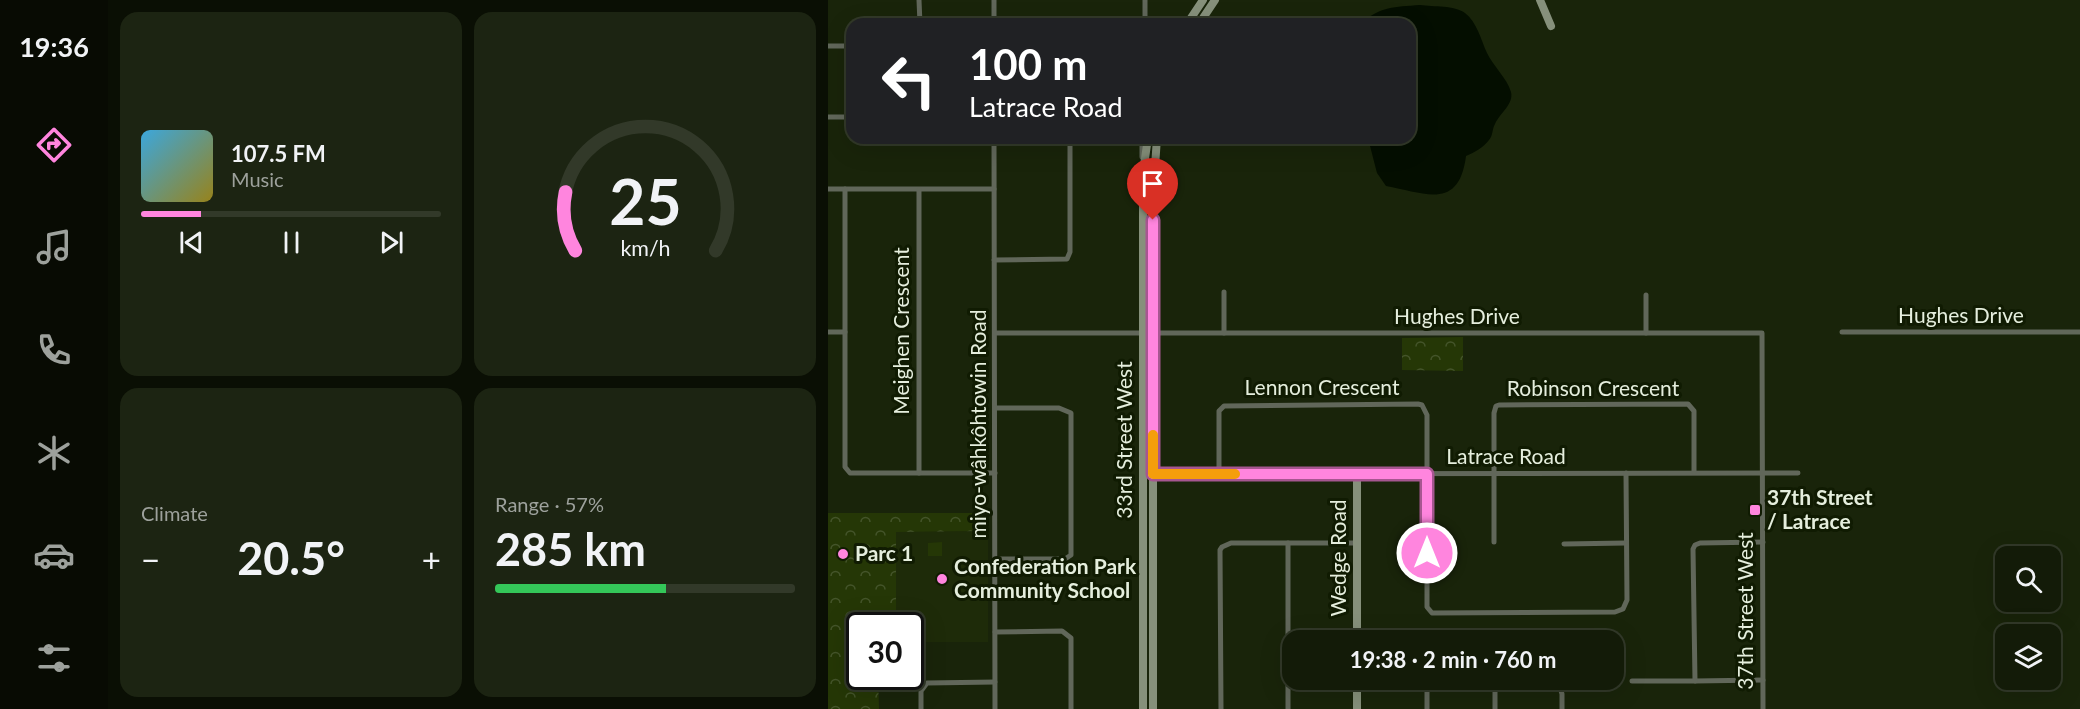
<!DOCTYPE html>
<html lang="en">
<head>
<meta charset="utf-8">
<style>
	body { margin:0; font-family:Lato,sans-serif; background:#1c2412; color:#f1f3f6; height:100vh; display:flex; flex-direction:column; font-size:22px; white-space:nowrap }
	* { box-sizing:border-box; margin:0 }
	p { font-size:20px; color:#9da19c }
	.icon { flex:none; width:33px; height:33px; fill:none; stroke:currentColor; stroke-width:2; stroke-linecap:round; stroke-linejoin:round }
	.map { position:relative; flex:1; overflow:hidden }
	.details { display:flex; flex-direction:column; gap:12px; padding:12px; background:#0a0f04; width:720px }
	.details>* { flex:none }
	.hud { position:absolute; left:18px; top:18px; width:570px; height:126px; border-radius:18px; box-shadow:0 6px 24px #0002,0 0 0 2px #323929; background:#202124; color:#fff; overflow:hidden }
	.controls { position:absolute; left:1167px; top:546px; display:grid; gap:12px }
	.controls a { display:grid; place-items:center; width:66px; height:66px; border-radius:12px; background:#131b08; box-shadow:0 6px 24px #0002,0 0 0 2px #323929; font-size:30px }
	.speed { position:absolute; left:18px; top:612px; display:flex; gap:12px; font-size:30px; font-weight:700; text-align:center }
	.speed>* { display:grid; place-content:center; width:78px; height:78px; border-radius:50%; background:#131b08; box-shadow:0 6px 24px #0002,0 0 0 2px #323929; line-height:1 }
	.speed .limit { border:3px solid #111; border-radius:9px; background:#fff; color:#111 }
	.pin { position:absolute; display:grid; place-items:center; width:51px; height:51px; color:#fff; margin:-62px -26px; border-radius:50% 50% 50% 0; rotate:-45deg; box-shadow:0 0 6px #0007 }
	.pin .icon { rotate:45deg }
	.me { position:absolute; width:66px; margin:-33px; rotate:0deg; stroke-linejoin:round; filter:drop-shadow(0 0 4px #0008) }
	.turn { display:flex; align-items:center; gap:21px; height:126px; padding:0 24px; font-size:27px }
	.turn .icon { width:78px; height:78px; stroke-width:2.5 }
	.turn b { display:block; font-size:42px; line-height:51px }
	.big { font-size:45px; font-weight:700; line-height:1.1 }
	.details .widget { flex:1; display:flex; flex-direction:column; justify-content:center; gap:9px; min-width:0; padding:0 21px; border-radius:18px; background:#1c2412 }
	.details .dial { align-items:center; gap:0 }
	.dial svg { height:156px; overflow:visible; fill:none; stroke:#323929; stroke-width:7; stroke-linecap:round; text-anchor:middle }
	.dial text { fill:#f1f3f6; stroke:none }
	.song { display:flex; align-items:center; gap:18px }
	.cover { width:72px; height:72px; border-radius:9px; background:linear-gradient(135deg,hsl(200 70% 55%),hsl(50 70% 35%)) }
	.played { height:6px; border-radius:3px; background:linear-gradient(90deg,#ff85de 20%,#323929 20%) }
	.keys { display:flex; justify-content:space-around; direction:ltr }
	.heat { display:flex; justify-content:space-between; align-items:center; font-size:33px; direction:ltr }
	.charge { height:9px; border-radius:4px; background:linear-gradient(90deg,#34c759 57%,#323929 0) }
	.details .tiles { flex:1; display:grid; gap:12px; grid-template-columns:repeat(2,1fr) }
	.trip { position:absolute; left:454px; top:630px; width:342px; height:60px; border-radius:18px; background:#131b08; box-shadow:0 6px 24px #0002,0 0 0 2px #323929; font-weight:700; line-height:60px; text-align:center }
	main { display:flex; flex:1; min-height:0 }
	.menu { display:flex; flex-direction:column; width:108px; justify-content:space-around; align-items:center; background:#080b03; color:#9da19c }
	.menu .icon { width:42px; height:42px }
	.menu .active { color:#ff85de }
	.menu b { font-size:27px; color:#f1f3f6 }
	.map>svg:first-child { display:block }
	.built { fill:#1e2b09 }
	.grass { fill:#253706 }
	.park { fill:url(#park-crowns) }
	.water { fill:#040e00 }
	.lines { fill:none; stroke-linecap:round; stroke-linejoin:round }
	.street { stroke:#61675a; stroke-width:5 }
	.secondary { stroke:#86907b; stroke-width:8 }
	.route-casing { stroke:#a65690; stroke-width:15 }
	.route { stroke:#ff85de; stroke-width:10 }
	.slow { stroke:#f59e0b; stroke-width:10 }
	.poi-dot { fill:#ff85de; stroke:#101b02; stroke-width:2 }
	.labels { text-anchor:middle; stroke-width:6; stroke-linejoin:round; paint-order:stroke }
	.street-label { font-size:21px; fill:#e5eedd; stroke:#101b02 }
	.poi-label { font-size:21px; font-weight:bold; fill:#e5eedd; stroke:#101b02; text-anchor:start }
</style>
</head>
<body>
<main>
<nav class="menu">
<b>19:36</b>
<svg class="icon active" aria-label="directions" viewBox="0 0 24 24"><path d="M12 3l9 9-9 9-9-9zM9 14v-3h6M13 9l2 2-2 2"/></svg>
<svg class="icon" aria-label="music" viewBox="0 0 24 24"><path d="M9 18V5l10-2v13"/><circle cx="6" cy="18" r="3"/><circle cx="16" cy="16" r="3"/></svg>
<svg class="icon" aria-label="phone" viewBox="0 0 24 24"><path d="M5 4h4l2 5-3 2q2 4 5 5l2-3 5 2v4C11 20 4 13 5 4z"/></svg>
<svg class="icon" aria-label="climate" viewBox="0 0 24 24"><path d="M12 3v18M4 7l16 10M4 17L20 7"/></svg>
<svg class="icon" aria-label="car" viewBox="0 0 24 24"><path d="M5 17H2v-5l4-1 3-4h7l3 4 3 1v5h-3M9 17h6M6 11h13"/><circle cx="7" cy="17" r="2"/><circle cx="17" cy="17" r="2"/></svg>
<svg class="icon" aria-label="filters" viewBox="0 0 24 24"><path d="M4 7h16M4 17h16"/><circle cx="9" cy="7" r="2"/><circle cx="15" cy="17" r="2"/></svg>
</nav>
<section class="details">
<div class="tiles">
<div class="widget">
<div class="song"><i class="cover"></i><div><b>107.5 FM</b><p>Music</p></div></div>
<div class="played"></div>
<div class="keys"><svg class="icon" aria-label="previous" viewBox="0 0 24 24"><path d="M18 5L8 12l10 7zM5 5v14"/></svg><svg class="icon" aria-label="pause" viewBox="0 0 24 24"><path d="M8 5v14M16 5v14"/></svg><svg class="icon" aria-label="next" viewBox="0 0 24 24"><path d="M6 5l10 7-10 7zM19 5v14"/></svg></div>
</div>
<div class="widget dial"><svg viewBox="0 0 100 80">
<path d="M14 69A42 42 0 1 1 86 69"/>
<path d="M14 69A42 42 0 0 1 9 39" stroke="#ff85de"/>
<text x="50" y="56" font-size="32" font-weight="700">25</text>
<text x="50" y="72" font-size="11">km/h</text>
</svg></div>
<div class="widget"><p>Climate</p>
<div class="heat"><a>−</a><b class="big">20.5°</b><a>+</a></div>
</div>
<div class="widget"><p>Range · 57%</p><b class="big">285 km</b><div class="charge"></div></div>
</div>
</section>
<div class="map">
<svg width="1252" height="709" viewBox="0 0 1252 709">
	<defs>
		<pattern id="park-crowns" width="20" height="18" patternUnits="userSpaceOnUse" patternTransform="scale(1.5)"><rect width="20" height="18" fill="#253706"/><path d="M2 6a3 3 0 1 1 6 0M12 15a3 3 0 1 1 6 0" fill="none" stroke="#44542a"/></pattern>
	</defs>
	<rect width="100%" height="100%" fill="#19240a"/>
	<polygon class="built" points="160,531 160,642 83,642 82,626 68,625 68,532"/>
	<polygon class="grass" points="114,542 114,556 100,556 100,543"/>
	<g class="park">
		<polygon points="635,337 635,371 574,370 574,338"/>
		<polygon points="160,513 160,531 68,532 68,625 32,626 32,676 50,677 51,709 0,709 0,513"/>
	</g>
	<path class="water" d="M 592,5 C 606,7 626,5 637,13 C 649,22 653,40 659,53 C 665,66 679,78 683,92 C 686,104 672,113 667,124 C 664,129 665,136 661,140 C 655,148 647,152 638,156 C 631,211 597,193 558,186 L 549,173 L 541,142 L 537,138 L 582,138 L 582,24 L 532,24 C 553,6 566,7 592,5 Z"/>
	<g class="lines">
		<g class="street">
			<polyline points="91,0 92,24"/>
			<polyline points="166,0 166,24"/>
			<polyline points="317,0 317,24"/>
			<polyline points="0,46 24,46"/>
			<polyline points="0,117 24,117"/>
			<polyline points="166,138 167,709"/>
			<polyline points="314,138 314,157"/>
			<polyline points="0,189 166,189"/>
			<polyline points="17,189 17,467 22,473 167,473"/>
			<polyline points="91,190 91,473"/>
			<polyline points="166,260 239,259 242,252 242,138"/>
			<polyline points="396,292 396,333"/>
			<polyline points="0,332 17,332"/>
			<polyline points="1014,332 1252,332"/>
			<polyline points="167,333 934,333 935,709"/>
			<polyline points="818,333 818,295"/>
			<polyline points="167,408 231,408 243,413 243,555 237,559 168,559"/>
			<polyline points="314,474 970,473"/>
			<polyline points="391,474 391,411 396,406 590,404 594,405 599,415 599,607 604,613 787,612 795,609 799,600 798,473"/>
			<polyline points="666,542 666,413 668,406 671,405 860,404 866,411 866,472"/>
			<polyline points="935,542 872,543 867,545 865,549 867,681 935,680"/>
			<polyline points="460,543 460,709"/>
			<polyline points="736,544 798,543"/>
			<polyline points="167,632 234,631 243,638 243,709"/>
			<polyline points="529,681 724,681 731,684 734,694 734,709"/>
			<polyline points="599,681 599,709"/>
			<polyline points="667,681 667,709"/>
			<polyline points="804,681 867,681"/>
			<polyline points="93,709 93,691 99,683 167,682"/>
			<polyline points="393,709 392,550 394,547 403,543 529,543"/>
		</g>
		<g class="secondary">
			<polyline points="712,0 723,26"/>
			<polyline points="359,24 375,0"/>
			<polyline points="371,24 387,0"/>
			<polyline points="529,475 529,640"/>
			<polyline points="315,709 315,172 320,138"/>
			<polyline points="325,709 325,195 329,138"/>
			<polyline points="529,709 529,680"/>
		</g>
	</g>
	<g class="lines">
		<g class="route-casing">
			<polyline id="route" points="325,220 325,474 599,474 599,553"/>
		</g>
		<use href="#route" class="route"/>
		<polyline class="slow" points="325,435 325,474 407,474"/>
	</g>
	<g class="poi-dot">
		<rect x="921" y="504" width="12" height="12" rx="3"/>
		<circle cx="15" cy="554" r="6"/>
		<circle cx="114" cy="579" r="6"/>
	</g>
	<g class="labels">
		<g class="street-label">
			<text x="1133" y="323">Hughes Drive</text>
			<text x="629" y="324">Hughes Drive</text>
			<text transform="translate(74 331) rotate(-90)" y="7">Meighen Crescent</text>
			<text x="494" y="395">Lennon Crescent</text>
			<text x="765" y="396">Robinson Crescent</text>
			<text transform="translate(151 424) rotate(-90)" y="7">miyo-wâhkôhtowin Road</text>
			<text transform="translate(297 440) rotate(-90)" y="7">33rd Street West</text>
			<text x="678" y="464">Latrace Road</text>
			<text transform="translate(511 558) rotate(-90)" y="7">Wedge Road</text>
			<text transform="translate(918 611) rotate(-90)" y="7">37th Street West</text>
		</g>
		<g class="poi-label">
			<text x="939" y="505">37th Street<tspan x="939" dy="24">/ Latrace</tspan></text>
			<text x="27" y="561">Parc 1</text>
			<text x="126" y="574">Confederation Park<tspan x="126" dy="24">Community School</tspan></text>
		</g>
	</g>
</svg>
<div class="controls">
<a><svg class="icon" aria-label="search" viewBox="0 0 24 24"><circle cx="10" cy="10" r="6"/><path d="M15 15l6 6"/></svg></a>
<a><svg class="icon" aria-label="layers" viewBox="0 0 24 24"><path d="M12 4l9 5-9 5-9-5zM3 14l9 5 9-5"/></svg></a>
</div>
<div class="speed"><div class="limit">30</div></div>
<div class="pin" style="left:325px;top:220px;background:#d93025"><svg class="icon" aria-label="arrive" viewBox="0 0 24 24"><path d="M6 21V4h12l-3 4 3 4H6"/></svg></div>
<svg class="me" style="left:599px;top:553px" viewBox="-20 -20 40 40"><circle r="17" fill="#ff85de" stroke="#fff" stroke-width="3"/><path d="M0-11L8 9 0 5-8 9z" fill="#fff"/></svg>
<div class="trip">19:38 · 2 min · 760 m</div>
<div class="hud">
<div class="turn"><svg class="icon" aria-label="left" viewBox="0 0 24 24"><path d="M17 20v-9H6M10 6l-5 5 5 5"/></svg><div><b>100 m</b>Latrace Road</div></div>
</div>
</div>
</main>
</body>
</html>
